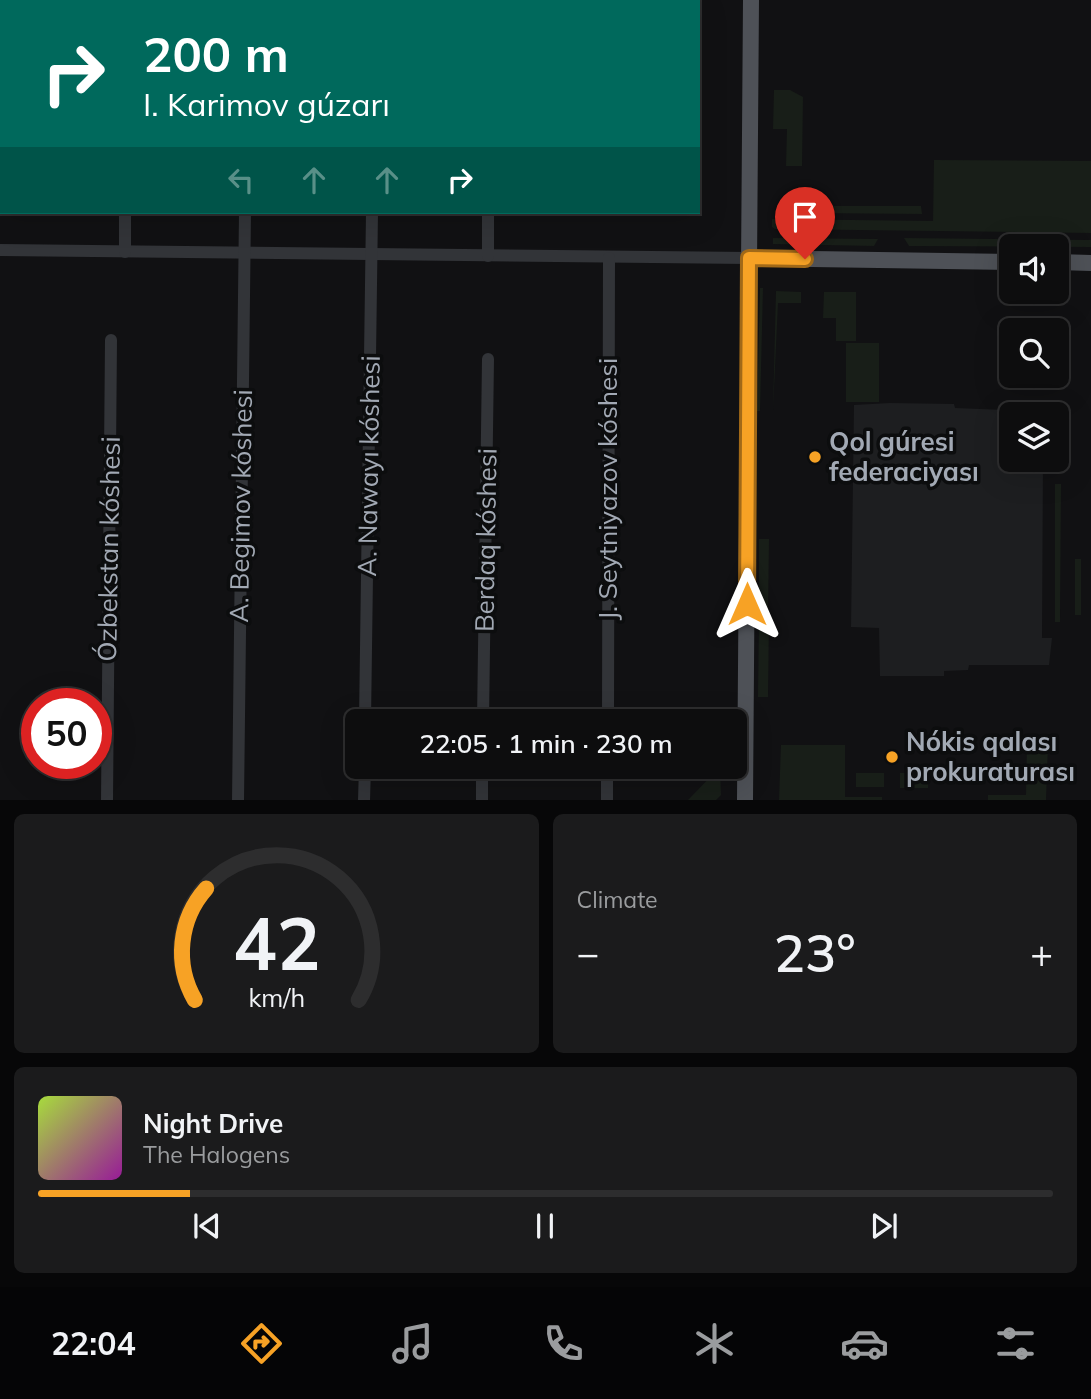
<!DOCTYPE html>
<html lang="en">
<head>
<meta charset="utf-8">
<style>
	body { margin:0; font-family:Mulish,sans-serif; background:#1b1b1c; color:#f1f3f6; height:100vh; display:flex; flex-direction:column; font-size:26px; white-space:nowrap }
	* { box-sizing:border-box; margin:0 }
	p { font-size:23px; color:#9a9c9e }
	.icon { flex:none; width:38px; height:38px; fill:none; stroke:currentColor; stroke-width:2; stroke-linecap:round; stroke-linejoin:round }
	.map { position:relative; height:800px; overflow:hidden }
	.drawer { display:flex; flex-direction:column; gap:14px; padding:14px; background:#070708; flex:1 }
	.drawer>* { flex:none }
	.guide { position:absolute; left:0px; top:0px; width:700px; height:214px; box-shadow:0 7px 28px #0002,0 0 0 2px #2d2d2e; background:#00695c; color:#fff; overflow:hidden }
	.fabs { position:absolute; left:999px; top:234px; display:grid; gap:14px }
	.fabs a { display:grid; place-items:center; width:70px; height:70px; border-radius:10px; background:#0d0d0e; box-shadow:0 7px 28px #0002,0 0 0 2px #2d2d2e; font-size:35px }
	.speed { position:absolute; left:21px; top:688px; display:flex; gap:14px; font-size:35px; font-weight:700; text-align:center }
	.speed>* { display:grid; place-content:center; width:91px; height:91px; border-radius:50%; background:#0d0d0e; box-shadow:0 7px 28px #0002,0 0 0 2px #2d2d2e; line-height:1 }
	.speed .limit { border:10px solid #d22; background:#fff; color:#111 }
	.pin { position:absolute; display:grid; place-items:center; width:60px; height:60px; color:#fff; margin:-72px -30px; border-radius:50% 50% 50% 0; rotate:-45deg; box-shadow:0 0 7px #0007 }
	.pin .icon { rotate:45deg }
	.me { position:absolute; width:77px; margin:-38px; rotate:0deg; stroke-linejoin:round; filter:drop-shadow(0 0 5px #0008) }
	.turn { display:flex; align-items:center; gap:24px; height:147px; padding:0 28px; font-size:32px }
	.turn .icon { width:91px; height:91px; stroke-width:2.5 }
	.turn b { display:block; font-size:49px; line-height:60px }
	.lanes { display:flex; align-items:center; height:66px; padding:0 28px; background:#0003; justify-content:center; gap:35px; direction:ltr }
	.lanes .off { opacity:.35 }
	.big { font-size:52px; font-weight:600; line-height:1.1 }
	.drawer .widget { flex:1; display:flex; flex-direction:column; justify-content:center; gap:10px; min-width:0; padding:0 24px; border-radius:10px; background:#1b1b1c }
	.drawer .dial { align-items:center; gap:0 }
	.dial svg { height:182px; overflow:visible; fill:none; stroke:#2d2d2e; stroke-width:7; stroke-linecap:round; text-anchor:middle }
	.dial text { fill:#f1f3f6; stroke:none }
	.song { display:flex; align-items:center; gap:21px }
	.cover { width:84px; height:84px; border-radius:10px; background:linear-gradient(135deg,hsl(80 70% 55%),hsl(300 70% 35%)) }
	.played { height:7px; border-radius:4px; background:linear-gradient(90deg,#f7a225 15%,#2d2d2e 15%) }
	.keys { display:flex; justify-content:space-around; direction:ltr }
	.heat { display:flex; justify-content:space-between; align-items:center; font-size:38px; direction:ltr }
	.drawer .tiles { flex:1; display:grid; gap:14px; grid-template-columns:1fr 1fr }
	.widget:last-child { grid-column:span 2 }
	.trip { position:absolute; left:345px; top:709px; width:402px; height:70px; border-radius:10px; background:#0d0d0e; box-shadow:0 7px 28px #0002,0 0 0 2px #2d2d2e; font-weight:600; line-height:70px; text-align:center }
	.menu { display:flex; height:112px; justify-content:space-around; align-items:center; background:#050506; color:#9a9c9e }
	.menu .icon { width:49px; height:49px }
	.menu .current { color:#f7a225 }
	.menu b { font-size:32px; color:#f1f3f6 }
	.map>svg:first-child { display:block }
	.built { fill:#1d1e20 }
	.green { fill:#181e18 }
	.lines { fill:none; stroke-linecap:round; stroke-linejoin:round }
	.minor { stroke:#323438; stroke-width:12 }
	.major { stroke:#4e5157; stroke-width:16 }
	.route-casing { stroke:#a16918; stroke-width:18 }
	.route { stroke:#f7a225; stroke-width:12 }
	.poi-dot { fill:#f7a225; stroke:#0c0d0e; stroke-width:2.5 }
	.labels { text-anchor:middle; stroke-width:7; stroke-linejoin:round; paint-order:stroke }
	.poi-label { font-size:26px; font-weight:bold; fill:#a2a9b4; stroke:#0c0d0e; text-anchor:start }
	.street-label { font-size:26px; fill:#a2a9b4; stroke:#0c0d0e }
</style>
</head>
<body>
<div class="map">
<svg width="1091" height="801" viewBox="0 0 1091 801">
	<rect width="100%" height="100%" fill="#111113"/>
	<polygon class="built" points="890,403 954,404 955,408 1005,410 1004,446 1011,446 1012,460 1043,460 1042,638 1052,638 1049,665 969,665 968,670 944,671 944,676 880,676 879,628 851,627 854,405"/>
	<g class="green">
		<polygon points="774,90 790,90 803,97 802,166 786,166 787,129 773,129"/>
		<polygon points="934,160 1091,161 1091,233 775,229 772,227 772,219 933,221"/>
		<polygon points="816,206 921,206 922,214 808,213"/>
		<polygon points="773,238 878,239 874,246 773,244"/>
		<polygon points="904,238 1091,240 1091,247 909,246"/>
		<polygon points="760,288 763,288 760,411 757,411"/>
		<polygon points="776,291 801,292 801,303 778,303 773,410"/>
		<polygon points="824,292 856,292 856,341 836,341 836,318 823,318"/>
		<rect x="846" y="343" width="33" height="59"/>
		<polygon points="1055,484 1061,484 1060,622 1055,622"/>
		<polygon points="759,539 769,539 768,613 759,613"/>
		<rect x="1075" y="559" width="6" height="56"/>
		<polygon points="759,619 769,619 768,697 758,697"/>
		<polygon points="1027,744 1048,745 1046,800 988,800 988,795 1026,795"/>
		<polygon points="781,745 845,745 845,797 882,797 882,800 779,800"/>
		<polygon points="720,767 721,795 716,800 688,800"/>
		<rect x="856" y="773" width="28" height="14"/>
		<rect x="900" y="773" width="28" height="15"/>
	</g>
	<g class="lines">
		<g class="minor">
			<polyline points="127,2 127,0"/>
			<polyline points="249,2 249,0"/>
			<polyline points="374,2 374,0"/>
			<polyline points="489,2 489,0"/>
			<polyline points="0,250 749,258"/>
			<polyline points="125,252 125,212"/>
			<polyline points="488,256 488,212"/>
			<polyline points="365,721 372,212"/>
			<polyline points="483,721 488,359"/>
			<polyline points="608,721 609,258"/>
			<polyline points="107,801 111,340"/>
			<polyline points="238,801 245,212"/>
			<polyline points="364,801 365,766"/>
			<polyline points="482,801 482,766"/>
			<polyline points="607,801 607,766"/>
		</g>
		<g class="major">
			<polyline points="749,258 1012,262"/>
			<polyline points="1057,262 1091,263"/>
			<polyline points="745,801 751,0"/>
		</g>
	</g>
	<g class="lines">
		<g class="route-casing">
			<polyline id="route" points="747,604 749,258 805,259"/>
		</g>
		<use href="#route" class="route"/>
	</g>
	<g class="poi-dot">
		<circle cx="815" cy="457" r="7"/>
		<circle cx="892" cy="757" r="7"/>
	</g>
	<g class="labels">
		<g class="poi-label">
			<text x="829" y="451">Qol gúresi<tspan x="829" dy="30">federaciyası</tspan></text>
			<text x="906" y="751">Nókis qalası<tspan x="906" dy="30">prokuraturası</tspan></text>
		</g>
		<g class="street-label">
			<text transform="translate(369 466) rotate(-89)" y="9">A. Nawayı kóshesi</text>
			<text transform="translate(608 489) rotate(-90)" y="9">J. Seytniyazov kóshesi</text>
			<text transform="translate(241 506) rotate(-89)" y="9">A. Begimov kóshesi</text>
			<text transform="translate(486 540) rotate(-89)" y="9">Berdaq kóshesi</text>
			<text transform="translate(109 549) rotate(-89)" y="9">Ózbekstan kóshesi</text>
		</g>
	</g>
</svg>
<div class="fabs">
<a><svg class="icon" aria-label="sound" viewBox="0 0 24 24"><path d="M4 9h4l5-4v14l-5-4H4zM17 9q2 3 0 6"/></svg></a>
<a><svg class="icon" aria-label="search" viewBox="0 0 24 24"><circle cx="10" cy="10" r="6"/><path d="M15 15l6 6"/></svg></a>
<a><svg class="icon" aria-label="layers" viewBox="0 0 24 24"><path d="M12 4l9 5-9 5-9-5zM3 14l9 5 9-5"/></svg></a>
</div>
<div class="speed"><div class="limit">50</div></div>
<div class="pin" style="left:805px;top:259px;background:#d93025"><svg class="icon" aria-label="arrive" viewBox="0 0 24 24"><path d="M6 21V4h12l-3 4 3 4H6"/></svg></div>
<svg class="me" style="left:747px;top:604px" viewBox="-20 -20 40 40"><path d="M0-17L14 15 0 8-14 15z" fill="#f7a225" stroke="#fff" stroke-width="4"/></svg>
<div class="trip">22:05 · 1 min · 230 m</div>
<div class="guide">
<div class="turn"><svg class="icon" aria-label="right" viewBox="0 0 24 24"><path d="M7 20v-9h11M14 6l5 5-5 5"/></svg><div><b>200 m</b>I. Karimov gúzarı</div></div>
<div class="lanes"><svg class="icon off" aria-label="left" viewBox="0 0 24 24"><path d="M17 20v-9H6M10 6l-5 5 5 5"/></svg><svg class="icon off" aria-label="ahead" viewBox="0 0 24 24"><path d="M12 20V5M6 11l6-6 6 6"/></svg><svg class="icon off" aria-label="ahead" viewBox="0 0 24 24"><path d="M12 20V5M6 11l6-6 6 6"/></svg><svg class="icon" aria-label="right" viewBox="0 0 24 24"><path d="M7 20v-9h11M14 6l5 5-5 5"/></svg></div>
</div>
</div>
<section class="drawer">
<div class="tiles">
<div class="widget dial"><svg viewBox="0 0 100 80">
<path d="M14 69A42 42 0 1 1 86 69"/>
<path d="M14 69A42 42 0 0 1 19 20" stroke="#f7a225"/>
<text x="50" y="56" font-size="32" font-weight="700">42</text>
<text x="50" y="72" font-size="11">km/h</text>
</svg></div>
<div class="widget"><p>Climate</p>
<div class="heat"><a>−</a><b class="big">23°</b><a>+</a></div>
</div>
<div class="widget">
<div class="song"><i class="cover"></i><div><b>Night Drive</b><p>The Halogens</p></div></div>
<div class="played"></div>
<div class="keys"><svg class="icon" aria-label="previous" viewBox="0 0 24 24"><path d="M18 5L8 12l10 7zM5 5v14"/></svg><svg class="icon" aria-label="pause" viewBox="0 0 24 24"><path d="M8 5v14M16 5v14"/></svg><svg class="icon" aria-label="next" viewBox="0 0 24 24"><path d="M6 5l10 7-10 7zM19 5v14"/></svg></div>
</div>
</div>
</section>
<nav class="menu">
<b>22:04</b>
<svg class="icon current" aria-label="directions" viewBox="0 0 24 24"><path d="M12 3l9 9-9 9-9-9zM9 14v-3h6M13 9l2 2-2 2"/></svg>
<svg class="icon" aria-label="music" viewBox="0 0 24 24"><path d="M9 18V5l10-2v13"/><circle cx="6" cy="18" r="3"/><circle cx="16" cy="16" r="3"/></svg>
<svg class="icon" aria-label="phone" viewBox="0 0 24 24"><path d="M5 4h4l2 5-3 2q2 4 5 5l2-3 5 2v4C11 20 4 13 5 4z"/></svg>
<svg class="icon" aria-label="climate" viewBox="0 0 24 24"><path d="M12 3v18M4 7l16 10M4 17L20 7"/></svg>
<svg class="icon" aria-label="car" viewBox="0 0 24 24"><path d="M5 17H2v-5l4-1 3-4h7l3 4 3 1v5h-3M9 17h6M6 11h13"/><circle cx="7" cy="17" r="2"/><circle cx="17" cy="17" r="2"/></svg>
<svg class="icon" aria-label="filters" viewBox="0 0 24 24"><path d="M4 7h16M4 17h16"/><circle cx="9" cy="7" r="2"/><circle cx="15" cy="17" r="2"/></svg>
</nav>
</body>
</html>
